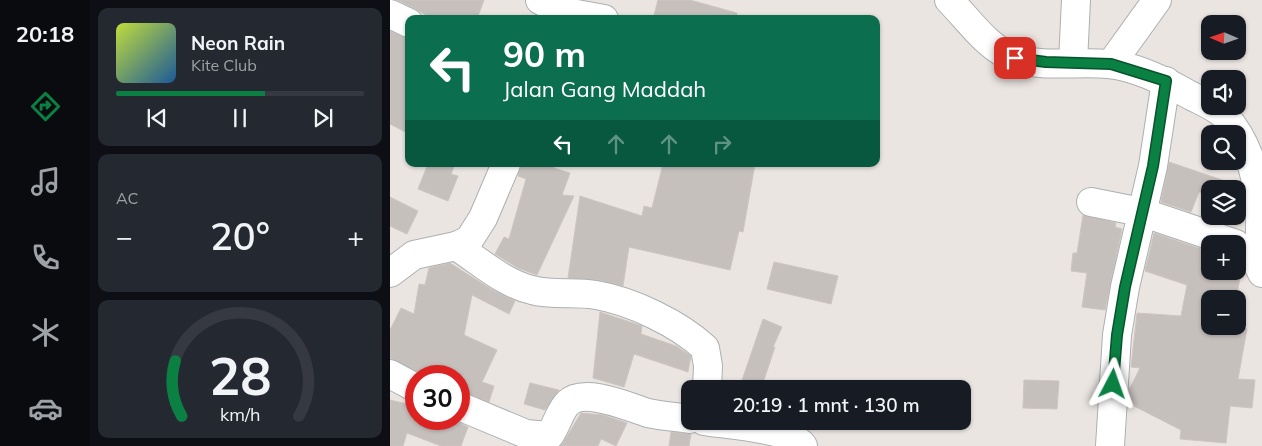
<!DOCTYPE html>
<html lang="id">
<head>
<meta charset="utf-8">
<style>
	body { margin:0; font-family:Mulish,sans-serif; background:#242831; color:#f1f3f6; height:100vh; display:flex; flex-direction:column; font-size:19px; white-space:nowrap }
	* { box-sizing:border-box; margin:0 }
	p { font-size:16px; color:#9ea1a6 }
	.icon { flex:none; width:28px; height:28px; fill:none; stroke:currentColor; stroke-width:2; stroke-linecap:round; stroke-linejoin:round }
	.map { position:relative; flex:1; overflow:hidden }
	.sheet { display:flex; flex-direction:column; gap:8px; padding:8px; background:#0d0f14; width:300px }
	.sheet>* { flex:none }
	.guide { position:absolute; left:15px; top:15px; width:475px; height:152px; border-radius:10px; box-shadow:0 1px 4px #0004; background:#0b6e4f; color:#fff; overflow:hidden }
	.needle { width:32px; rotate:272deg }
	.tools { position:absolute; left:811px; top:15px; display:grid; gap:10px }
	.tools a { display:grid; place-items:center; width:45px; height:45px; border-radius:10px; background:#171b24; box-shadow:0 1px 4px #0004; font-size:25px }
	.speed { position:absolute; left:15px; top:365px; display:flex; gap:10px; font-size:25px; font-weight:700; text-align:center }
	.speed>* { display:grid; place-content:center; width:65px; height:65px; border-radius:50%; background:#171b24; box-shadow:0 1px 4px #0004; line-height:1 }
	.speed .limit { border:8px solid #d22; background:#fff; color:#111 }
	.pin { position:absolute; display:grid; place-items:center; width:42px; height:42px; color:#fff; margin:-21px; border-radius:10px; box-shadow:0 2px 8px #0006 }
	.me { position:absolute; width:55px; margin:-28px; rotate:4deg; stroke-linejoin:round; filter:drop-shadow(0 0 4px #0008) }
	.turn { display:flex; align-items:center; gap:18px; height:105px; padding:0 15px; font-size:22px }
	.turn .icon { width:65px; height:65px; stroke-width:2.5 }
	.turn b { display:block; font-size:35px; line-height:42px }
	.lanes { display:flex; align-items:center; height:48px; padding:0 15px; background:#0003; justify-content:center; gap:25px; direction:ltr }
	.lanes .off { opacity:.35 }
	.big { font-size:38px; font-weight:600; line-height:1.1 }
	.sheet .tile { flex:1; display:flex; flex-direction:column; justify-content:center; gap:8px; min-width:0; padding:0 18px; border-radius:10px; background:#242831 }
	.sheet .dial { align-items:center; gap:0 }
	.dial svg { height:130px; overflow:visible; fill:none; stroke:#363941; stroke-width:7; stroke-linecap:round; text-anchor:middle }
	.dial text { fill:#f1f3f6; stroke:none }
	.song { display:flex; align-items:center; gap:15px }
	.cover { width:60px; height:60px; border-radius:8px; background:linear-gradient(135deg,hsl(70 70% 55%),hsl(210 70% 35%)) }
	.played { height:5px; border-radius:2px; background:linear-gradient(90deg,#0b8043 60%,#363941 60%) }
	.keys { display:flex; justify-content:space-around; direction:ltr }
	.heat { display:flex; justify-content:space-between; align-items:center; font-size:28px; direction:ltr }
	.trip { position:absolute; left:291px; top:380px; width:290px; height:50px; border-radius:10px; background:#171b24; box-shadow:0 1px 4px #0004; font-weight:600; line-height:50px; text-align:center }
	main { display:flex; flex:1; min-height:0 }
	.dock { display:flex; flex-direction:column; width:90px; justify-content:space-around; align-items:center; background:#090b0e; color:#9ea1a6 }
	.dock .icon { width:35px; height:35px }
	.dock .active { color:#0b8043 }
	.dock b { font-size:22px; color:#f1f3f6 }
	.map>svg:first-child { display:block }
	.building { fill:#c6c0bd; stroke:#cec5c0 }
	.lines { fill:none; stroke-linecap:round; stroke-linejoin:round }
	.minor-casing { stroke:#acb0b2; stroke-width:30 }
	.minor { stroke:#fff; stroke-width:28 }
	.route-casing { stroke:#07532c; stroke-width:12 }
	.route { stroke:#0b8043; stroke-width:9 }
</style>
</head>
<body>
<main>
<nav class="dock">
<b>20:18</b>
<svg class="icon active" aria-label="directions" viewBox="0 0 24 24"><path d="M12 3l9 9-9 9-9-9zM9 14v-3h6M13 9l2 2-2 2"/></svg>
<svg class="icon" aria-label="music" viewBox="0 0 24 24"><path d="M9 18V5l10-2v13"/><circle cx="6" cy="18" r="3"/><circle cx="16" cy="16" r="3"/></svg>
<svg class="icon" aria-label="phone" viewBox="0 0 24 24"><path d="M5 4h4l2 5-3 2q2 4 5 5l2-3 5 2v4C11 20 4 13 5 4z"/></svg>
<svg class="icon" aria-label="climate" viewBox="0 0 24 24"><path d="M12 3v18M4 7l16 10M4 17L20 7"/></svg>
<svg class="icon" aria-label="car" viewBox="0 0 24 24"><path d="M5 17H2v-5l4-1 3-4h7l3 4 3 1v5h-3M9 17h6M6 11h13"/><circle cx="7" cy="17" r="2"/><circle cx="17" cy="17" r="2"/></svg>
</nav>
<section class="sheet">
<div class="tile">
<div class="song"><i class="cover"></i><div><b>Neon Rain</b><p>Kite Club</p></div></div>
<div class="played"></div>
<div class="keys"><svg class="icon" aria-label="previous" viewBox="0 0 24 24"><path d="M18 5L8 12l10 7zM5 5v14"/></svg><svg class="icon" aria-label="pause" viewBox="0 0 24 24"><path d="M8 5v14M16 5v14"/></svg><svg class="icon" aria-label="next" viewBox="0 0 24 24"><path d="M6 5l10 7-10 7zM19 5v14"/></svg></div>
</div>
<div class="tile"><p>AC</p>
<div class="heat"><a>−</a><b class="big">20°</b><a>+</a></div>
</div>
<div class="tile dial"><svg viewBox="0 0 100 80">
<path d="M14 69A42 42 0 1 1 86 69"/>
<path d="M14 69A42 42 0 0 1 10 35" stroke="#0b8043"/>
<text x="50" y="56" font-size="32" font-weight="700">28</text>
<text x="50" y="72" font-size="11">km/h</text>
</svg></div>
</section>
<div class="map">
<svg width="872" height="446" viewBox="0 0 872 446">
	<rect width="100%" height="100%" fill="#eae5e1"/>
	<g class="building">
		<polygon points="7,0 94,0 87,19 44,19"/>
		<polygon points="268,0 300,0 347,13 347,19 263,19"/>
		<polygon points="0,31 19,38 19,134 0,124"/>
		<polygon points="779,162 850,186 848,194 848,189 820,189 820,193 809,192 801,212 771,202"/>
		<polygon points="38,164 65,164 61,174 68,176 58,201 28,189"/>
		<polygon points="131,164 166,164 164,168 180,173 172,195 184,196 147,275 128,268 105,254 114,237 119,239 136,179 128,176"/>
		<polygon points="273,164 365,164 353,232 349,231 340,270 239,247 233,286 208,280 178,278 190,196 252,216 254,206 262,208"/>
		<polygon points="0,197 28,211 17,234 0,226"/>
		<polygon points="693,215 726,223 725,227 732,229 715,310 692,307 697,273 681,271 683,253 687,253"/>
		<polygon points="764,233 820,252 820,271 848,271 848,259 854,257 846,299 820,299 820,326 857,329 848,379 865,380 862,408 840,406 836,443 790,439 791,430 738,403 739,390 750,368 741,367 747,313 791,316 797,285 755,271"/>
		<polygon points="384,262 448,276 441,304 377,289"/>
		<polygon points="60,263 104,291 125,301 119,314 82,295 74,335 107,350 92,382 104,386 99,402 69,391 69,376 36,376 0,358 0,330 11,308 24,314 29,284 35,285 39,268"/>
		<polygon points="210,312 252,326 251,334 286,346 301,356 298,372 244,354 234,387 203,378"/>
		<polygon points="373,319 392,327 383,347 385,347 371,389 349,389"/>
		<polygon points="634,380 669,381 667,409 633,408"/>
		<polygon points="140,383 169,390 155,410 134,404"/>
		<polygon points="0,400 26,406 26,419 61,419 78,427 71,446 51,446 17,433 13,446 0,446"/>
		<polygon points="191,413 213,415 237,423 226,446 211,439 208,446 171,446"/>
		<polygon points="281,432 301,434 299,446 279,446"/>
	</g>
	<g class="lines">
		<g class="minor-casing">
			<g id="minor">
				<polyline points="150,0 170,11 214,19"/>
				<path d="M 559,0 C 579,20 596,47 624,58 C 652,68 689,61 718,64 C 743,66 775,81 796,93 C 808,100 826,106 835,116 C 872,158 872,215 869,267 L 872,273"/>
				<polyline points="0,14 19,23"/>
				<polyline points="683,62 686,0"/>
				<polyline points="721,64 767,0"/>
				<polyline points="701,202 751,212 846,244"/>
				<path d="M 66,246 C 91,262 113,283 142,290 C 163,296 185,291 206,295 C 242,301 289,324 315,348 L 318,366 L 317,389"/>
				<polyline points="0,273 24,255 66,246 79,240 93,218 116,164"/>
				<polyline points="0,374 26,388"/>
				<path d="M 69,406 L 136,434 L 159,436 C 166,427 170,410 178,403 C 194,387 239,407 258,413 C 272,416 286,417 300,419"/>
				<path d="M 314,421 C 336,425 401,428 413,446"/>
				<polyline points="720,446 727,335 735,287 763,166 776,81"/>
			</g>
		</g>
		<use href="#minor" class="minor"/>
	</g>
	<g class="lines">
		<g class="route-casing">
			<polyline id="route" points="625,58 656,62 721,64 776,81 763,166 735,287 727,335 723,384"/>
		</g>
		<use href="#route" class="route"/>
	</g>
</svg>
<div class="tools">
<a><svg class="needle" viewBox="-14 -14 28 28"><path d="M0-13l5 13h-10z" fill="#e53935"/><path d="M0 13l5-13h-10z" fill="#9ea1a6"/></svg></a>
<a><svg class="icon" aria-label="sound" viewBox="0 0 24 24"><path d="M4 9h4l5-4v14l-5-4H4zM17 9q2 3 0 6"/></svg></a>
<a><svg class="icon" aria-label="search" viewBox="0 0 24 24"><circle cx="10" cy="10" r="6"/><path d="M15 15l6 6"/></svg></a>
<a><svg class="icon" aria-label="layers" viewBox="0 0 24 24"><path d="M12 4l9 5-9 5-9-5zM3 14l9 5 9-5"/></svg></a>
<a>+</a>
<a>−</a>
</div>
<div class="speed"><div class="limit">30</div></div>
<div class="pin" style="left:625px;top:58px;background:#d93025"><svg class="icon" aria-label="arrive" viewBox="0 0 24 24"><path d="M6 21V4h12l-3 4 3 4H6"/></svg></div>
<svg class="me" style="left:723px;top:384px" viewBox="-20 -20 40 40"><path d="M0-17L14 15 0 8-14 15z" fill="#0b8043" stroke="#fff" stroke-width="4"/></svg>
<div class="trip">20:19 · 1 mnt · 130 m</div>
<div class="guide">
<div class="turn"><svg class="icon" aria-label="left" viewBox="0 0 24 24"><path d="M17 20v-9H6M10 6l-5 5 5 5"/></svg><div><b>90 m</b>Jalan Gang Maddah</div></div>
<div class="lanes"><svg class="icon" aria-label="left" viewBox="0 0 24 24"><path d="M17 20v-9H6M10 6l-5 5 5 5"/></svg><svg class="icon off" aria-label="ahead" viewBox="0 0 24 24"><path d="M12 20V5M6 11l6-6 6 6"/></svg><svg class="icon off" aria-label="ahead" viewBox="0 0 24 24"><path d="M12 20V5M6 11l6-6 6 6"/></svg><svg class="icon off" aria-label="right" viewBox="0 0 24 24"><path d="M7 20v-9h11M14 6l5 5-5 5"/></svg></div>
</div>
</div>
</main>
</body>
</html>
